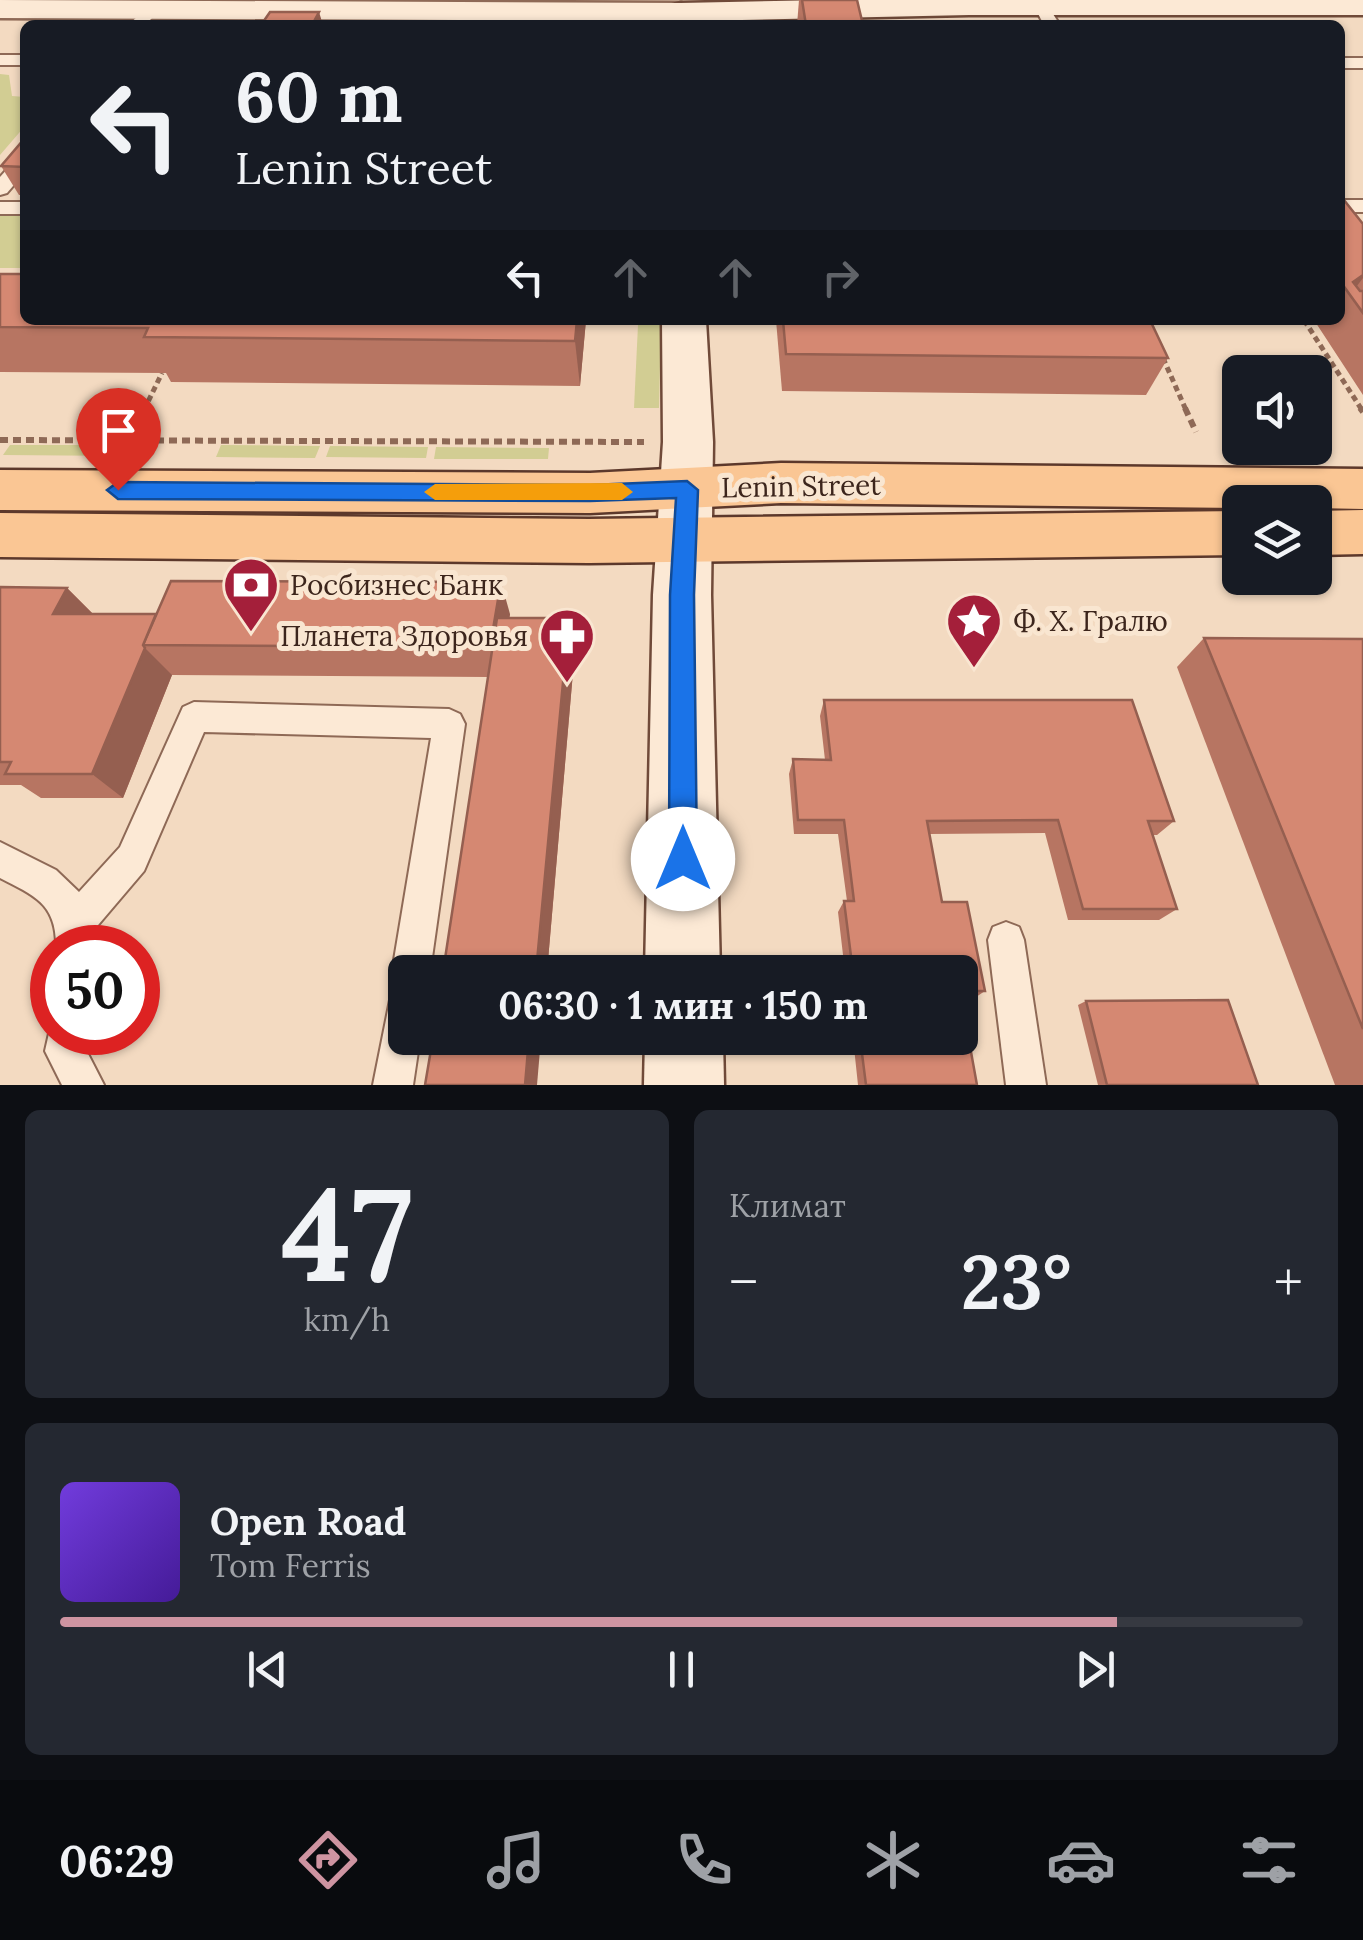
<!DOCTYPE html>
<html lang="ru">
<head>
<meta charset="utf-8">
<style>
	body { margin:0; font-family:Lora,serif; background:#242831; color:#f1f3f6; height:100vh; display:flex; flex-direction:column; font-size:38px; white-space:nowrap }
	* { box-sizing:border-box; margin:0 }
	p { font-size:32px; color:#9ea1a6 }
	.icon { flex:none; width:55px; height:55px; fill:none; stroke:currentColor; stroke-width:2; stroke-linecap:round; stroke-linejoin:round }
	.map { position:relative; height:1085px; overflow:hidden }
	.sheet { display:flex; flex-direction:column; gap:25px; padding:25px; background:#0d0f14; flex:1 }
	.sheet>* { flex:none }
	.banner { position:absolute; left:20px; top:20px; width:1325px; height:305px; border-radius:15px; box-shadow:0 2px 8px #0004; background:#171b24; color:#f1f3f6; overflow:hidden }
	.tools { position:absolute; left:1222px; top:355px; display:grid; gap:20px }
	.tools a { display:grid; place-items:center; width:110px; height:110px; border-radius:15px; background:#171b24; box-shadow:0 2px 8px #0004; font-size:50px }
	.speed { position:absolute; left:30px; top:925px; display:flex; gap:20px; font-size:50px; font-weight:700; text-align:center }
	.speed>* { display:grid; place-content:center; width:130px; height:130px; border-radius:50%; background:#171b24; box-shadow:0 2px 8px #0004; line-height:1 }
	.speed .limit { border:15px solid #d22; background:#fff; color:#111 }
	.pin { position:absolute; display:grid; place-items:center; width:85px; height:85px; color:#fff; margin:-102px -42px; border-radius:50% 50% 50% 0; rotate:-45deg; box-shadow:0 0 10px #0007 }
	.pin .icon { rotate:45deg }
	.me { position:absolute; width:110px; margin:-55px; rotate:0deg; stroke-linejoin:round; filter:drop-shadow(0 0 8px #0008) }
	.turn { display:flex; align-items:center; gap:35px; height:210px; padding:0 50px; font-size:45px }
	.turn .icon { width:130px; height:130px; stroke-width:2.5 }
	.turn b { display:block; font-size:70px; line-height:85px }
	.lanes { display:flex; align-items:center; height:95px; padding:0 50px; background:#0003; justify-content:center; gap:50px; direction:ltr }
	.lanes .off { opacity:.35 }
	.big { font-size:75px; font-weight:700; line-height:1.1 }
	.sheet .tile { flex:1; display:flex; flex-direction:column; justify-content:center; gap:15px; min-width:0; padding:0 35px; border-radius:15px; background:#242831 }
	.sheet .dial { align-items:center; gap:0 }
	.dial b { font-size:130px; line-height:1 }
	.song { display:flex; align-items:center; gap:30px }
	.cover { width:120px; height:120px; border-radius:15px; background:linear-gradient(135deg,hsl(260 70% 55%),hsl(260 70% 35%)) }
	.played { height:10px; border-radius:5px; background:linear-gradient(90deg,#ce94a1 85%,#363941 85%) }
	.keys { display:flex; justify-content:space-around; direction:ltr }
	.heat { display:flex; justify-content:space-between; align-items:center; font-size:55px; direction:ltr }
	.sheet .tiles { flex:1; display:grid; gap:25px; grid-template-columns:1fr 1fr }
	.tile:last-child { grid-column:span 2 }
	.trip { position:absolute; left:388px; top:955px; width:590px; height:100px; border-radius:15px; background:#171b24; box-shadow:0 2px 8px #0004; font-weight:700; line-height:100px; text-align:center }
	.dock { display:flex; height:160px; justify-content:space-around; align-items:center; background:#090b0e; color:#9ea1a6 }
	.dock .icon { width:70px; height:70px }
	.dock .current { color:#ce94a1 }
	.dock b { font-size:45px; color:#f1f3f6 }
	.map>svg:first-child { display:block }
	.green { fill:#d2cd93 }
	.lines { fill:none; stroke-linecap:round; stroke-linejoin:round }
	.service-casing { stroke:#8e6956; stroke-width:4 }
	.tertiary-casing { stroke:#8e6956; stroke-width:5 }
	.secondary-casing { stroke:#704a39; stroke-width:5 }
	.primary-casing { stroke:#5c382b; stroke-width:5 }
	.path-far1 { stroke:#8e6956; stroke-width:5; stroke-dasharray:6 4; stroke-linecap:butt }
	.path { stroke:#8e6956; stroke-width:6; stroke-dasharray:8 5; stroke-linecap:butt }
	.service { fill:#fce9d5; fill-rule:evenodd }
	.tertiary { fill:#fce9d5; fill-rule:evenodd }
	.secondary { fill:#fce9d5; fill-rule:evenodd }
	.primary { fill:#fac694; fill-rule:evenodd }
	.wall { fill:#b77562 }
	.shaded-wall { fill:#955f50 }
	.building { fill:#d58872; stroke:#955f50; stroke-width:2.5 }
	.route { fill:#1a73e8; stroke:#114b97; stroke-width:2.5 }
	.slow { fill:#f59e0b }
	.labels { text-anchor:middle; stroke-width:10; stroke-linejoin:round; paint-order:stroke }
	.street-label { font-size:28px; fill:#3c251c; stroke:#f9e6d1 }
	.poi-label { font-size:28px; fill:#3c251c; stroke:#f9e6d1; text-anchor:start }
</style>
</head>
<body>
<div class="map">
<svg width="1363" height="1085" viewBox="0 0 1363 1085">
	<rect width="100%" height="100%" fill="#f3dac1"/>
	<g class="green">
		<polygon points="0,74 9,75 12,96 25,97 25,126 0,155"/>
		<rect x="0" y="214" width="25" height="54"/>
		<polygon points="638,325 661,325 659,408 634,408"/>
		<polygon points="10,445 131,445 126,456 3,455"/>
		<polygon points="221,445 320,446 315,458 216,457"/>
		<polygon points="330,446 428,447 426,458 326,457"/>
		<polygon points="436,447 549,448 548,459 434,459"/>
	</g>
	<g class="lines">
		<g class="service-casing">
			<g id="service">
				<polygon points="1041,2 1046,3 1060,25 1044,25 1034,6"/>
				<polygon points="148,7 160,10 145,25 128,25"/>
				<rect x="0" y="55" width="25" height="10"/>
				<rect x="1340" y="58" width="23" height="10"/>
				<polygon points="25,155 25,172 7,193 0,195 0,177 18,157"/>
				<rect x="1340" y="200" width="23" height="12"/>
				<rect x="0" y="202" width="25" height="12"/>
				<path d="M 194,702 L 449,709 L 460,714 L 465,724 L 430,972 L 405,972 L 405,988 L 398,985 L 392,972 L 431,738 L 204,732 L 144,871 L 93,931 L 94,948 L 56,948 C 57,904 35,896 0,878 L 0,842 L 56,870 L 79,892 L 120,847 L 183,707 Z"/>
				<polygon points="1006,922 1019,927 1024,940 1046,1085 1006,1085 988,940 993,927"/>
				<polygon points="405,990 405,1038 420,1038 413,1085 373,1085 391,995"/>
				<polygon points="52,1020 52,1032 86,1032 85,1048 104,1085 62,1085 45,1051"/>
			</g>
		</g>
		<g class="tertiary-casing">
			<polygon id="tertiary" points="0,0 681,3 692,6 696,12 692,18 681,21 0,18"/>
		</g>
		<g class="secondary-casing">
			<g id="secondary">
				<polygon points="827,0 1363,0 1363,15 969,15 696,21 696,25 666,25 670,6 681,3"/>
				<polygon points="662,320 706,320 713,442 711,595 720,972 645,972 653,595 663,442"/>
				<polygon points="645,1038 723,1038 724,1085 644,1085"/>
			</g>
		</g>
		<g class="primary-casing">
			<g id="primary">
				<polygon points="781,463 1363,469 1363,509 1315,508 1315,502 1240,502 1240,508 781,503 590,513 0,510 0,470 590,473"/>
				<polygon points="1363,510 1363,554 1315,555 1315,511"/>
				<polygon points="1240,511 1240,555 589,563 0,557 0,513 589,519"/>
			</g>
		</g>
		<g class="path-far1">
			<polyline points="1304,320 1362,410"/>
			<polyline points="1163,358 1186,410"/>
			<polyline points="144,410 162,373"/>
		</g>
		<g class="path">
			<polyline points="1185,408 1196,432"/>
			<polyline points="1360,408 1363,412"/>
			<polyline points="139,420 145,408"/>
			<polyline points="0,440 644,442"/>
		</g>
		<use href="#service" class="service"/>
		<use href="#tertiary" class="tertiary"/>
		<use href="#secondary" class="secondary"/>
		<use href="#primary" class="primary"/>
	</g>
	<g class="wall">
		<polygon points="799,0 857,0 863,25 797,25"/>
		<polygon points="25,138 25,195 19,195 1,166"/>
		<polygon points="1340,195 1363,224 1363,395 1314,320 1340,320"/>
		<polygon points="0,274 25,320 586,320 580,386 171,382 166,373 0,372"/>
		<polygon points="776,320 1150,320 1168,358 1146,395 782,391"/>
		<polygon points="0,587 67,588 93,614 510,614 509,618 569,618 575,649 547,972 443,972 488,677 172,675 123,798 41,798 21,785 0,785"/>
		<polygon points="1204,638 1363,639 1363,1085 1335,1085 1177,667"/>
		<polygon points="824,700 1174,821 1157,835 1153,835 1177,909 1159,920 1068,920 1045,833 929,834 942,902 985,991 973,999 962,999 977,1085 858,1085 853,1038 960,1038 960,972 845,972 838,912 844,901 847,901 838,834 794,834 789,774 793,759 825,760 820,716"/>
		<polygon points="1086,1001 1258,1085 1098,1085 1078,1005"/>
	</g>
	<g class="shaded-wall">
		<polygon points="319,12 323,25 312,25"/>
		<polygon points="1363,275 1363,278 1350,295 1353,282"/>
		<polygon points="577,320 586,320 580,386 575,341"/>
		<polygon points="501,582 510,614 501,677 490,647"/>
		<polygon points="67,588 96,617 53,614"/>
		<polygon points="569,618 575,649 547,972 536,972"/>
		<polygon points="145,648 172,675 123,798 92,774"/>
		<polygon points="529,1038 541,1038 537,1085 525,1085"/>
	</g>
	<g class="building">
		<polygon points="802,0 857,0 863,25 806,25"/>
		<polygon points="270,12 319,12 312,25 261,25"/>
		<polygon points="25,138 25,167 1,166"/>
		<polygon points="1340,195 1363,224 1363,275 1353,282 1360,291 1363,291 1363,313 1340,281"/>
		<polygon points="0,274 25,274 25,320 577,320 575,341 144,337 148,328 0,327"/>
		<polygon points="783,320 1150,320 1168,358 786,354"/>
		<polygon points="171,581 501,582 490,647 143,645"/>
		<polygon points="0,587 67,588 53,614 156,614 143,645 145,648 92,774 5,774 11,762 0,762"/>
		<polygon points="497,618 569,618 536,972 443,972"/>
		<polygon points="1204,638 1363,639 1363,1029"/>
		<polygon points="824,700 1132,700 1174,821 1148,821 1177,909 1083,909 1058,820 927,821 942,902 967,902 985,991 960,991 977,1085 866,1085 860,1038 960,1038 960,972 853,972 844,901 854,901 844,820 798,820 793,759 831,760"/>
		<polygon points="1228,1000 1258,1085 1107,1085 1086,1001"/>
		<polygon points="433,1038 529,1038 525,1085 425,1085"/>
	</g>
	<polygon class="route" points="687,481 698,490 694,595 697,859 693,869 683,874 673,869 669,859 670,595 676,498 590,501 118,499 107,490 118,482 590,485"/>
	<polygon class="slow" points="622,483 633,492 622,500 435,500 424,492 435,484"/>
	<defs>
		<g id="bank-pin" transform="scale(2.875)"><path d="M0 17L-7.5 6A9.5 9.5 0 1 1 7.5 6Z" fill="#a41f3a" stroke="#f9e6d1"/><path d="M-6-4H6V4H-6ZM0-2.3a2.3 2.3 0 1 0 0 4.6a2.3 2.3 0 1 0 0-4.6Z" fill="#fff"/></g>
		<g id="sight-pin" transform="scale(2.875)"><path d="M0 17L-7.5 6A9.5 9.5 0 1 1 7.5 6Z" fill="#a41f3a" stroke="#f9e6d1"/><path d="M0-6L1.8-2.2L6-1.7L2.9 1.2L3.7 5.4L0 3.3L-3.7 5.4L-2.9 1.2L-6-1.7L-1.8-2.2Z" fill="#fff"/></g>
		<g id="pharmacy-pin" transform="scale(2.875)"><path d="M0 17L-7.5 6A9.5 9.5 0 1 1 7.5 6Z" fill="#a41f3a" stroke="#f9e6d1"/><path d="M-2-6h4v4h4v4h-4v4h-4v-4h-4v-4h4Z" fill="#fff"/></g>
	</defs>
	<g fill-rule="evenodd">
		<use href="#bank-pin" x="251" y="585"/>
		<use href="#sight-pin" x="974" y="621"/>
		<use href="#pharmacy-pin" x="567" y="636"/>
	</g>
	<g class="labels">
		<g class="street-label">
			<text transform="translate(801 486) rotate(-1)" y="10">Lenin Street</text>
		</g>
		<g class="poi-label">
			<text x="290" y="595">Росбизнес Банк</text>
			<text x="1013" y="631">Ф. Х. Гралю</text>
			<text x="528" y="646" text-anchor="end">Планета Здоровья</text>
		</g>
	</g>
</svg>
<div class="tools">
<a><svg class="icon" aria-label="sound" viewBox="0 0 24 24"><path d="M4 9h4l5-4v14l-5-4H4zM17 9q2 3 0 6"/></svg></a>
<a><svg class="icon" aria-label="layers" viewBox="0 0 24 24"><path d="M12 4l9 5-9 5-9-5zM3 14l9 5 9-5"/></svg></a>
</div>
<div class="speed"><div class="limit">50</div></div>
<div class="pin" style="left:118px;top:490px;background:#d93025"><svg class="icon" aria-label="arrive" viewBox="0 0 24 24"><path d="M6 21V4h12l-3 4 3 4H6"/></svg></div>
<svg class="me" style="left:683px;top:859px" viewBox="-20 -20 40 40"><circle r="19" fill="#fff"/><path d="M0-13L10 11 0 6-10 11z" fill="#1a73e8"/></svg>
<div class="trip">06:30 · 1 мин · 150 m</div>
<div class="banner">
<div class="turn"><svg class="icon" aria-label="left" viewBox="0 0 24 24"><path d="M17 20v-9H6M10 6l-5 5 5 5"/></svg><div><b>60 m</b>Lenin Street</div></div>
<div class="lanes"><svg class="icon" aria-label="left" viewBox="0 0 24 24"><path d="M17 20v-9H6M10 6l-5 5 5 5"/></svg><svg class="icon off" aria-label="ahead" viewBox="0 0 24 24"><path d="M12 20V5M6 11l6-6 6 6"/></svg><svg class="icon off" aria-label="ahead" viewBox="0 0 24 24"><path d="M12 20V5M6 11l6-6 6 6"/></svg><svg class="icon off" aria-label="right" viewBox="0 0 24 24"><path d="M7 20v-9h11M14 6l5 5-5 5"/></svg></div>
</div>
</div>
<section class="sheet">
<div class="tiles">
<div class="tile dial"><b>47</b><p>km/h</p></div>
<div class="tile"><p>Климат</p>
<div class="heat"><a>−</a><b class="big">23°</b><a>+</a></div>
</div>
<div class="tile">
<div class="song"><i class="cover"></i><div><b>Open Road</b><p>Tom Ferris</p></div></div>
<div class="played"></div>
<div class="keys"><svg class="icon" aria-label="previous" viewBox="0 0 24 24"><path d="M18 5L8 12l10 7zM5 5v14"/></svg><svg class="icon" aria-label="pause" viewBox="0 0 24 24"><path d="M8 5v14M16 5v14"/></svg><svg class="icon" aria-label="next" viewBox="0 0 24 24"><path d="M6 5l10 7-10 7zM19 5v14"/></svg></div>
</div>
</div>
</section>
<nav class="dock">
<b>06:29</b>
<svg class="icon current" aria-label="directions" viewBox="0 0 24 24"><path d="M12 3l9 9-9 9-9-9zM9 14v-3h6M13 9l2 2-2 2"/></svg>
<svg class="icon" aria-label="music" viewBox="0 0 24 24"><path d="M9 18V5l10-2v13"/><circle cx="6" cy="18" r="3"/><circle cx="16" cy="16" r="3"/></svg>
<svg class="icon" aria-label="phone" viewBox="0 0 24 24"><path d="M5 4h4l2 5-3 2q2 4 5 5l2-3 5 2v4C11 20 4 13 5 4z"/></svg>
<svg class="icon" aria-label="climate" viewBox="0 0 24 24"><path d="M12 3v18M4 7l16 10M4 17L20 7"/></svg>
<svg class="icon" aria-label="car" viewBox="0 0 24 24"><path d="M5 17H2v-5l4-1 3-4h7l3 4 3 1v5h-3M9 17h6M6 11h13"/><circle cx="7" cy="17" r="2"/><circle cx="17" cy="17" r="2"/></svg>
<svg class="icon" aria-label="filters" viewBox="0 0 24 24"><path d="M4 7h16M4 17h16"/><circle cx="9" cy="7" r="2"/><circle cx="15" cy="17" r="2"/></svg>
</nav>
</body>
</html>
